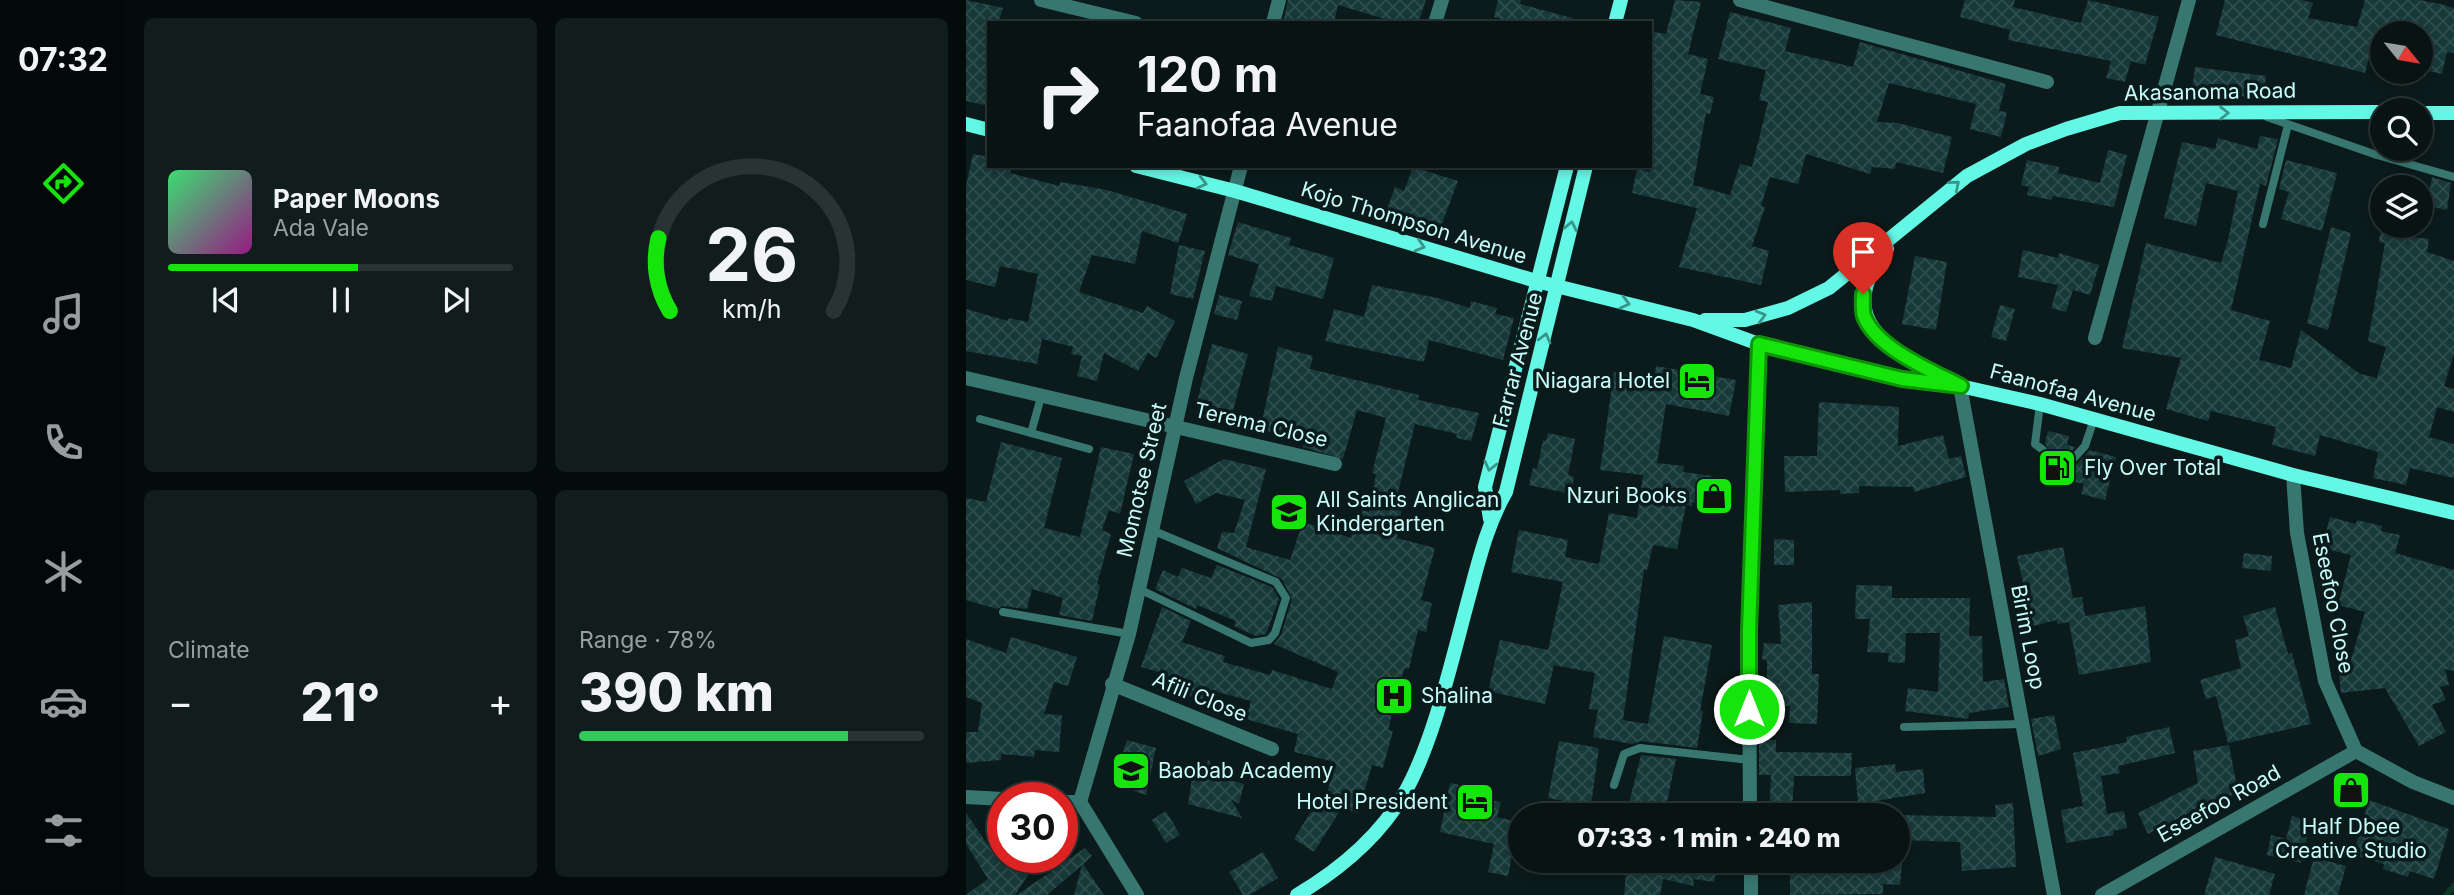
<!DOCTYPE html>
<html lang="en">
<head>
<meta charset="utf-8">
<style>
	body { margin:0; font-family:Inter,sans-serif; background:#111d1d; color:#f1f3f6; height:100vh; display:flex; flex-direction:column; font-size:26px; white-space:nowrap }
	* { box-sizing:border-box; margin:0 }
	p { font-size:23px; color:#989ea0 }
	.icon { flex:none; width:38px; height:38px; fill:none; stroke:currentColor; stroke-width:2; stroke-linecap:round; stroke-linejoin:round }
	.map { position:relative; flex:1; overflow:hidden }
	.sheet { display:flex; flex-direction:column; gap:18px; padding:18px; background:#040b0b; width:840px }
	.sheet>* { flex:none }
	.top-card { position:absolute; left:21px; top:21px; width:665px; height:147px; border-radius:0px; box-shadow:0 4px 10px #0003,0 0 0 2px #293334; background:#081414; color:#f1f3f6; overflow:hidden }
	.needle { width:46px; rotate:120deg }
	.controls { position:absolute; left:1404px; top:21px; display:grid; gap:14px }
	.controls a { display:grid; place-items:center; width:63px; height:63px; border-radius:50%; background:#081414; box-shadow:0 4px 10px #0003,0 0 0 2px #293334; font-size:35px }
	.speed { position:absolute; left:21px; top:782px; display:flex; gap:14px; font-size:35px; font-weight:700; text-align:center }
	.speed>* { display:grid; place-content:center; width:91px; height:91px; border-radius:50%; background:#081414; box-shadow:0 4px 10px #0003,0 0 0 2px #293334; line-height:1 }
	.speed .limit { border:10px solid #d22; background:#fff; color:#111 }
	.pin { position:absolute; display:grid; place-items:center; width:60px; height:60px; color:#fff; margin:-72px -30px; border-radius:50% 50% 50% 0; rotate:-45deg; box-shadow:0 0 7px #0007 }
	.pin .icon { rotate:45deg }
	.me { position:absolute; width:77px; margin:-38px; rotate:0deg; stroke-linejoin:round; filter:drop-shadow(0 0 5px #0008) }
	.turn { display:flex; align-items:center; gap:24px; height:147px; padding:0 35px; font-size:32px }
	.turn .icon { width:91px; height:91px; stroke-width:2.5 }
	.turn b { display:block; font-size:49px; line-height:60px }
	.big { font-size:52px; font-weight:800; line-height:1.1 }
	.sheet .widget { flex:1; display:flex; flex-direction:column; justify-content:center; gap:10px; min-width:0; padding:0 24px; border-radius:10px; background:#111d1d }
	.sheet .dial { align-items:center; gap:0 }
	.dial svg { height:182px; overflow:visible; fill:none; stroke:#293334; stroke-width:7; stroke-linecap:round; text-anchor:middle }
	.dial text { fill:#f1f3f6; stroke:none }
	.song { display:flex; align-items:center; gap:21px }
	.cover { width:84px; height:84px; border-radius:10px; background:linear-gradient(135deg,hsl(140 70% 55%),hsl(310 70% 35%)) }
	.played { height:7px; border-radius:4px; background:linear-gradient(90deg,#16e50b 55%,#293334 55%) }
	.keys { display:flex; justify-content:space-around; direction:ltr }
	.heat { display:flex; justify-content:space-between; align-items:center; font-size:38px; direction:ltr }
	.charge { height:10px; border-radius:5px; background:linear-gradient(90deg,#34c759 78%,#293334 0) }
	.sheet .tiles { flex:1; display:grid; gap:18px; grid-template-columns:repeat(2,1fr) }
	.trip { position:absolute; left:542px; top:803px; width:402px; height:70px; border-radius:35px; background:#081414; box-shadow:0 4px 10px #0003,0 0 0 2px #293334; font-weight:800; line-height:70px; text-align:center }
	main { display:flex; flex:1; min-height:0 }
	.menu { display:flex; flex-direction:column; width:126px; justify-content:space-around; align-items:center; background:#030808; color:#989ea0 }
	.menu .icon { width:49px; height:49px }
	.menu .selected { color:#16e50b }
	.menu b { font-size:32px; color:#f1f3f6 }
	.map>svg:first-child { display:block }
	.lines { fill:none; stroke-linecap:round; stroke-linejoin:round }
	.stream { stroke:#0c3921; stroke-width:6 }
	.building { fill:url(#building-cross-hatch) }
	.service { stroke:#387770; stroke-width:8 }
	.minor { stroke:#387770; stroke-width:14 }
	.secondary { stroke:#63f8e5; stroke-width:14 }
	.oneway { stroke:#3b948a }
	.route-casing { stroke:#0e9507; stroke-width:18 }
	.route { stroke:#16e50b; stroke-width:12 }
	.labels { text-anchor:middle; stroke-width:7; stroke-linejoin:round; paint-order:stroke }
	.street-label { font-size:21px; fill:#c7fcfa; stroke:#0b1a1a }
	.poi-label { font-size:21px; fill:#c7fcfa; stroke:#0b1a1a; text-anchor:start }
</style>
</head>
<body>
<main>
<nav class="menu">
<b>07:32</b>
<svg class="icon selected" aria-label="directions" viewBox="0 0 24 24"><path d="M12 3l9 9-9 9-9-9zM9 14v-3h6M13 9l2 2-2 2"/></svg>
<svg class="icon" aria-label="music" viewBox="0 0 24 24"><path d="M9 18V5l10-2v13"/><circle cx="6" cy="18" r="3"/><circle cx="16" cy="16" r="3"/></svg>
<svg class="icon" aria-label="phone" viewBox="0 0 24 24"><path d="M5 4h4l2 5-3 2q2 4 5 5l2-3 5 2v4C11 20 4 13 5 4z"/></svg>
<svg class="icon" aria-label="climate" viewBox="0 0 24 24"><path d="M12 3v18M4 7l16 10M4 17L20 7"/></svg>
<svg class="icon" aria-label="car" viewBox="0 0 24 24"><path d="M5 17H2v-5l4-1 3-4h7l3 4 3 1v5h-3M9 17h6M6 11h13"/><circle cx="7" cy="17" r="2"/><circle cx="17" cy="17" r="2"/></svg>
<svg class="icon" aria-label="filters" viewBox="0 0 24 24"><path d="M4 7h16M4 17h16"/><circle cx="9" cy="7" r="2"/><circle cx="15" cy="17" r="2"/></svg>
</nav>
<section class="sheet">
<div class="tiles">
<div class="widget">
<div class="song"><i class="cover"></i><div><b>Paper Moons</b><p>Ada Vale</p></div></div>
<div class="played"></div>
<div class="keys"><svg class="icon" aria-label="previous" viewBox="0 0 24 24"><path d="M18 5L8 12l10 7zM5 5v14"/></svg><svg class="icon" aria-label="pause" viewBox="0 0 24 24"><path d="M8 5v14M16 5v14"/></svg><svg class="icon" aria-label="next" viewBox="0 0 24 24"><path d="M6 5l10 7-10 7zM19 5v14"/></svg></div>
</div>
<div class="widget dial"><svg viewBox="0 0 100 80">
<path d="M14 69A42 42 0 1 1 86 69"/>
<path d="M14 69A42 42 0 0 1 9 37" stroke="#16e50b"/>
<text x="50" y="56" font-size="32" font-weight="700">26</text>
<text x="50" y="72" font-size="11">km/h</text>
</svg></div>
<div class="widget"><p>Climate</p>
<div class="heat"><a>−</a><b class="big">21°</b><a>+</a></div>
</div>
<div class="widget"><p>Range · 78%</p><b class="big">390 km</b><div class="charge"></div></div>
</div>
</section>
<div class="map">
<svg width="1488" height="895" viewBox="0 0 1488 895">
	<defs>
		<pattern id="building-cross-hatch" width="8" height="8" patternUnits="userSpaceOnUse" patternTransform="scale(1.75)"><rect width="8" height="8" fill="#18393a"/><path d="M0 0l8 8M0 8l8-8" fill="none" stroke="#2d4d4e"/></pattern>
	</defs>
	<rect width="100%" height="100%" fill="#0b1a1a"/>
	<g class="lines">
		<polyline class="stream" points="1480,895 1488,886"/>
	</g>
	<g class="building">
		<polygon points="0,0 37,8 32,23 23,23 23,106 0,101"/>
		<polygon points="322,0 460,0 452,23 416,23 419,19 372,5 368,23 317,23"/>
		<polygon points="532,0 555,0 554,4 606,18 605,23 550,23 528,17"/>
		<polygon points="709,0 735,2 722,54 742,59 734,94 748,97 744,114 740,113 727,185 764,195 774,164 786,167 802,102 793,100 800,70 752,59 764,12 825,28 819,51 887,67 894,42 1040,84 1033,111 1041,112 1035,137 1004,129 1010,104 923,83 911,122 932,123 986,137 977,173 930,162 929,169 906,167 904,174 840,154 832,184 804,177 795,206 799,207 786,246 803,251 795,285 713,267 731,208 666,193 671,169 684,172 684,42 687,32 700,34"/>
		<polygon points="999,0 1049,0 1047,7 1115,23 1122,0 1193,17 1179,65 1165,61 1159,82 1140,78 1145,61 1042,40 1044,30 994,17"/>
		<polygon points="1259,0 1336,0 1347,3 1342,18 1391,27 1399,0 1453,0 1474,4 1488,8 1488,53 1481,52 1476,74 1454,69 1454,33 1412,33 1411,38 1408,38 1399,73 1250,35"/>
		<polygon points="1229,67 1300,76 1297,99 1226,90"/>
		<polygon points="1294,136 1312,139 1300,186 1294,184 1265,310 1304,321 1293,360 1325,368 1335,330 1394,374 1411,378 1420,347 1402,341 1419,243 1413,242 1415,226 1432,226 1431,235 1463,239 1461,252 1488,261 1488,353 1478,386 1488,389 1488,412 1471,407 1463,437 1488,444 1488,478 1444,468 1440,485 1407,478 1412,452 1354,435 1349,456 1306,445 1310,427 1245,411 1242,421 1200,409 1215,358 1156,348 1180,243 1255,263 1262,240 1272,191 1240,183 1230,226 1198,218 1216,142 1249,149 1252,138 1291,149"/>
		<polygon points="1142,150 1161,155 1148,207 1087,196 1086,200 1061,195 1063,187 1055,185 1061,160 1093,167 1092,173 1134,183"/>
		<polygon points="7,154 23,157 23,166 46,166 44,173 93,186 94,182 141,190 221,214 212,243 176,231 169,264 126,255 113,292 177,313 181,306 209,321 190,358 182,353 172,371 138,353 131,381 111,376 116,356 105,354 107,347 76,339 71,364 0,351 0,309 42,321 42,318 62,322 72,274 34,266 29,287 0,280 0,186"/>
		<polygon points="1320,160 1371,173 1356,231 1315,219 1323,192 1313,189"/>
		<polygon points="447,167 492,181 471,237 417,220 429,187 438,191"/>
		<polygon points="1466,177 1485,183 1481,210 1461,206"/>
		<polygon points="272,222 325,238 323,245 368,258 357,299 310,286 306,301 283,296 293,264 262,255"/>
		<polygon points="1365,227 1385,233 1362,330 1341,323"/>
		<polygon points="213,245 239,251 227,299 204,294"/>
		<polygon points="1057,250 1092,258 1093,253 1133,265 1124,295 1107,290 1100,312 1085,308 1092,285 1052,277"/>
		<polygon points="949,256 981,262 970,330 936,324"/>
		<polygon points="406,285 472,298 504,308 505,301 531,308 529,314 548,318 537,360 463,340 458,362 359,341 368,309 398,317"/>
		<polygon points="253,295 276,301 271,320 248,314"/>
		<polygon points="1034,305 1049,309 1040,341 1025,337"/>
		<polygon points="246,344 282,354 264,422 237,415 230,405"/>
		<polygon points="312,347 347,356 344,369 453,395 452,400 513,413 505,441 490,438 491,434 449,424 431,496 435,496 433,508 436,508 431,538 469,548 455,600 466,603 460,632 452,630 443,669 439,668 435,678 422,730 427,731 417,768 406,765 392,813 375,809 348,852 328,839 347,808 356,813 369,762 328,752 332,734 280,719 285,701 248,691 245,703 192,686 196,673 175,667 196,607 225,621 216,642 259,656 257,662 304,675 306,670 366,689 372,672 308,644 315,635 326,599 316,579 251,548 256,532 268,533 279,500 250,493 230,504 218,481 258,459 300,469 280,547 324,560 337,522 385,538 387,530 392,531 396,510 403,512 410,474 406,473 420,418 391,410 377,459 337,447 339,439 294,430"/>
		<polygon points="690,366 770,380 763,416 700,404 691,463 718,466 717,472 746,476 742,504 726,502 726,506 720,505 711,549 687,545 681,570 678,569 657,720 682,724 698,636 746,645 734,711 737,711 731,748 675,741 666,744 627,737 632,710 623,709 629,673 588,665 579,704 522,691 534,640 582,650 597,582 545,572 553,530 602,540 599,557 633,564 643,513 671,518 677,475 634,470 648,372 688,380"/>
		<polygon points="853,402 933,407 932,446 977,435 983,459 995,456 1000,477 948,492 947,487 893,486 893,493 874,494 874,490 819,492 818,456 851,456"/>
		<polygon points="1082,431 1103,436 1101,445 1109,447 1106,451 1093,452 1092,457 1096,462 1111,464 1124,450 1150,457 1139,500 1115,494 1118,484 1072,473 1076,456 1083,451 1079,443"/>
		<polygon points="582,433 609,439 602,475 608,477 605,494 563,485 567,468 571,469 577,440 580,441"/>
		<polygon points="35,442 96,458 78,528 114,537 135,447 168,454 154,514 143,510 136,530 145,534 131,584 134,585 126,621 93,615 97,598 66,589 61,609 37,606 31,609 0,600 0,498 20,502"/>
		<polygon points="1364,517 1390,524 1391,520 1416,526 1415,531 1434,535 1429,553 1488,570 1488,671 1479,669 1483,685 1474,687 1480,700 1466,705 1480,732 1453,746 1419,688 1375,693 1373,671 1382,670 1399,612 1372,605 1385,555 1356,548"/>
		<polygon points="808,539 828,540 828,565 808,565"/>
		<polygon points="1097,547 1107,598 1116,597 1119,616 1179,606 1185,662 1113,675 1103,622 1091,624 1091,620 1067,626 1051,556"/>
		<polygon points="1278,553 1306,556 1305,571 1276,568"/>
		<polygon points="251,565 306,587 313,599 300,634 290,636 268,626 270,621 231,605 230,609 189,589 197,570 212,577 216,568 245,578"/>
		<polygon points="890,585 926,586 926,598 1004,598 1003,636 1016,636 1017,682 1038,679 1043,707 1003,713 1002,719 939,711 942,688 972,692 974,633 940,633 939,663 922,662 923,653 901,652 904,619 889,619"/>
		<polygon points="846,602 846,674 853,674 851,724 823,723 824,706 801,706 801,660 796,659 798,643 815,644 812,605"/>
		<polygon points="1309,607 1322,654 1326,653 1345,724 1262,743 1250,696 1240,699 1234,680 1275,668 1269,640 1283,636 1277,616"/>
		<polygon points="45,637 111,657 102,686 88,682 78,714 96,715 93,752 69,750 68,757 35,754 35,760 0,763 0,732 12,732 16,703 0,697 0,639 40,653"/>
		<polygon points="1088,715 1095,749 1072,756 1065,719"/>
		<polygon points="1203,727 1209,753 1152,766 1154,773 1135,776 1141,814 1158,811 1161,828 1147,831 1148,835 1100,843 1095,810 1117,806 1107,753 1161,742 1160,737"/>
		<polygon points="161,740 190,748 180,795 146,783"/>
		<polygon points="793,740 810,740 810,752 886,753 885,776 828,776 826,816 803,816 805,775 793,775"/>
		<polygon points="593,741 633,748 625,806 582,798"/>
		<polygon points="1263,745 1272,793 1237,812 1236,806 1182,834 1172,813 1232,783 1227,751"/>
		<polygon points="675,755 710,759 698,816 661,811"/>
		<polygon points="242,759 245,764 265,770 263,780 278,784 273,804 265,799 276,818 222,804 227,772 238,774"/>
		<polygon points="929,764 930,772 957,769 959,793 892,804 889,768"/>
		<polygon points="484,783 525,792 523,800 535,802 531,817 553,822 542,876 522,872 528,844 474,832"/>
		<polygon points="1403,800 1483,829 1468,879 1444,871 1442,877 1417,869 1418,864 1387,855"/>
		<polygon points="1047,803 1050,867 996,871 994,842 933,840 933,815 1030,817 1029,805"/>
		<polygon points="200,811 214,835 200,843 186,820"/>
		<polygon points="0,813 32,860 34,858 73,858 49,895 0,895 22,879 0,844"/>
		<polygon points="1326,816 1345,821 1335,863 1301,855 1305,835 1320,839"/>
		<polygon points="119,848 126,856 117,864 138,895 108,895 116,865 81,895 51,895"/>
		<polygon points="297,852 312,878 283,895 277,895 263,872"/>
		<polygon points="1249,857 1309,874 1303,895 1238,895"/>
		<polygon points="1348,857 1380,866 1372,895 1338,895"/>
		<polygon points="661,861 752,861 748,882 727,879 728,886 697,879 694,895 658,895"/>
		<polygon points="824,861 936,861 934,885 917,884 917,894 824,895"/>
	</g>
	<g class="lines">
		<g class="service">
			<polyline points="1301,117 1411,155 1488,177"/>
			<polyline points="1297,224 1322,125"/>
			<polyline points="1074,404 1069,444 1077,450"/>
			<polyline points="14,419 123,449"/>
			<polyline points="65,433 75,397"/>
			<polyline points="1098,456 1108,458 1119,446 1128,419"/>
			<polyline points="173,589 285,643 303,640 309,633 320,598 310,582 188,531"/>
			<polyline points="37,612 163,634"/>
			<polyline points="938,727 1057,724"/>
			<polyline points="648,785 658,754 674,748 784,760"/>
		</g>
		<g class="minor">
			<polyline points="75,0 170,23"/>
			<polyline points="774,0 1081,82"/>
			<polyline points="307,23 313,0"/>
			<polyline points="469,23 476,0"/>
			<polyline points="1129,338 1223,0"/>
			<polyline points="0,378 369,464"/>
			<polyline points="994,386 1088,895"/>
			<polyline points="1327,475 1331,533 1359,681 1390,751 1447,782 1488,798"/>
			<polyline points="146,684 306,749"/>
			<polyline points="0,797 37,799"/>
			<polyline points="96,802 114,802"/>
			<polyline points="114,802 163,634 220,378 275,166"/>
			<polyline points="114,802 171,895"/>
			<polyline points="784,816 783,632 793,344"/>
			<polyline points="785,861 785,895"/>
			<polyline points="1136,895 1390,751"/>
		</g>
		<g class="secondary">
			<polyline points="649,23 655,0"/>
			<polyline points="1454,113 1488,113"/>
			<polyline points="0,124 23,130"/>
			<polyline points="170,166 269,191 570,281 727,320 793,344 936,379 994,386 1074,404 1327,475 1488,513"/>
			<path d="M 921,249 C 863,323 927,350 987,382"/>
			<polyline points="739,320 779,320 822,308 863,288 1001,176 1060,144 1100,129 1154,113 1416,112"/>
			<polyline points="524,519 519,487 601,166"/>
			<path d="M 331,895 C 373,870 413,837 438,794 C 468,742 487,655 503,597 C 513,560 521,525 540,492 L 620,166"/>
		</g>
	</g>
	<defs><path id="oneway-chevron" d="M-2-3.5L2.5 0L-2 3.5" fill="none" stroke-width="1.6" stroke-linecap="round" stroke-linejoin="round" transform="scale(1.75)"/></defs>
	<g class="oneway">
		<use href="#oneway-chevron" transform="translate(1258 113)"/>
		<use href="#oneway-chevron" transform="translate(236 183) rotate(14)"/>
		<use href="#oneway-chevron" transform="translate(989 185) rotate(-40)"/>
		<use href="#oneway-chevron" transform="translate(605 226) rotate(-78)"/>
		<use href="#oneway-chevron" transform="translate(454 246) rotate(17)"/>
		<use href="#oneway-chevron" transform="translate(659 303) rotate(14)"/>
		<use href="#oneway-chevron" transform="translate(795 316) rotate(-16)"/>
		<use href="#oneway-chevron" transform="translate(579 338) rotate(-75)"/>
		<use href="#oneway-chevron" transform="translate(524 466) rotate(104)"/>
	</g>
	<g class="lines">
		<g class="route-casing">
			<path id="route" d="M 783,709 L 783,632 L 793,344 L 936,379 L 995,386 C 966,371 910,348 898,316 C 896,309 897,300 897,294"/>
		</g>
		<use href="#route" class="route"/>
	</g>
	<defs>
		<g id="hotel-square" transform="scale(2.0125)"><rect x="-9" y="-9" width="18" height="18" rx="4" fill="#16e50b" stroke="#0b1a1a"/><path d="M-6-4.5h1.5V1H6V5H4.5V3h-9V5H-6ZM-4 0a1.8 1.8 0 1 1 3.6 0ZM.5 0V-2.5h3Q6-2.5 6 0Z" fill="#111"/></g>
		<g id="fuel-square" transform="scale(2.0125)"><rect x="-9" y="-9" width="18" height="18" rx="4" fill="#16e50b" stroke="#0b1a1a"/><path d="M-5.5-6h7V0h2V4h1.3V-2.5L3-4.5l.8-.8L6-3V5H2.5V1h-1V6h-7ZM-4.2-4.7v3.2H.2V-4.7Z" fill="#111"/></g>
		<g id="shop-square" transform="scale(2.0125)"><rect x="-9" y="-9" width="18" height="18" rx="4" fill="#16e50b" stroke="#0b1a1a"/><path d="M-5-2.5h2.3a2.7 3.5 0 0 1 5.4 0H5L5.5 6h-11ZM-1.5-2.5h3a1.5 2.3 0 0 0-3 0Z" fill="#111"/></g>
		<g id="school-square" transform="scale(2.0125)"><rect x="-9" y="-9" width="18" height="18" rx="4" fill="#16e50b" stroke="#0b1a1a"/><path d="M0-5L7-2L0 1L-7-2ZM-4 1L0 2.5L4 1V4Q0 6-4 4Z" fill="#111"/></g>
		<g id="hospital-square" transform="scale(2.0125)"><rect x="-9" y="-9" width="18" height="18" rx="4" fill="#16e50b" stroke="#0b1a1a"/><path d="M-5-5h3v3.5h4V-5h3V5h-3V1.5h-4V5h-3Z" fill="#111"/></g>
	</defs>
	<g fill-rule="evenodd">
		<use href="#hotel-square" x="731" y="381"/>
		<use href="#fuel-square" x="1091" y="468"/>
		<use href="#shop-square" x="748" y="496"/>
		<use href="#school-square" x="323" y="512"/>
		<use href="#hospital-square" x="428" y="696"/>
		<use href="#school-square" x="165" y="771"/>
		<use href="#shop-square" x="1385" y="790"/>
		<use href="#hotel-square" x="509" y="802"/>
	</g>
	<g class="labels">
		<g class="street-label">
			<text transform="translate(1244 92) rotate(-1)" y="7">Akasanoma Road</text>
			<text transform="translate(448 223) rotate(17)" y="7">Kojo Thompson Avenue</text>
			<text transform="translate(552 360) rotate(-75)" y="7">Farrar Avenue</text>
			<text transform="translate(1107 393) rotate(15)" y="7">Faanofaa Avenue</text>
			<text transform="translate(295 425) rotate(13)" y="7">Terema Close</text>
			<text transform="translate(176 480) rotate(-77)" y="7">Momotse Street</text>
			<text transform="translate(1367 603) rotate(79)" y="7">Eseefoo Close</text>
			<text transform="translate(1062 637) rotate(79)" y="7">Birim Loop</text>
			<text transform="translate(234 697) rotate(22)" y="7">Afili Close</text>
			<text transform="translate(1253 804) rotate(-29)" y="7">Eseefoo Road</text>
		</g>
		<g class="poi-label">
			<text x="704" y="388" text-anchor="end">Niagara Hotel</text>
			<text x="1118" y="475">Fly Over Total</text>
			<text x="721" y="503" text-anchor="end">Nzuri Books</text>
			<text x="350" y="507">All Saints Anglican<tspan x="350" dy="24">Kindergarten</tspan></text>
			<text x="455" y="703">Shalina</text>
			<text x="192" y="778">Baobab Academy</text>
			<text x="482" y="809" text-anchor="end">Hotel President</text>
			<text x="1385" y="834" text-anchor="middle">Half Dbee<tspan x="1385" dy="24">Creative Studio</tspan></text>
		</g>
	</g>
</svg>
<div class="controls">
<a><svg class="needle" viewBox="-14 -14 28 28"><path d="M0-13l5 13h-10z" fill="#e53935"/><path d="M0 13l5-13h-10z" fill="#989ea0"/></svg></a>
<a><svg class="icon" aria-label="search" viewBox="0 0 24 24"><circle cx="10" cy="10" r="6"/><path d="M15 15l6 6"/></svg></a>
<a><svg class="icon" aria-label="layers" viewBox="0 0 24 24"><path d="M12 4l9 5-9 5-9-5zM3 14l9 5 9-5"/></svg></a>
</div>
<div class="speed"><div class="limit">30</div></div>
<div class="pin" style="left:897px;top:294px;background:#d93025"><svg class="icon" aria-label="arrive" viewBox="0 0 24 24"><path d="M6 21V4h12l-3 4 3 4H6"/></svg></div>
<svg class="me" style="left:783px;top:709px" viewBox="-20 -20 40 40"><circle r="17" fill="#16e50b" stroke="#fff" stroke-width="3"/><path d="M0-11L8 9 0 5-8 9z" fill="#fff"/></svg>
<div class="trip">07:33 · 1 min · 240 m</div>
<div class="top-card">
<div class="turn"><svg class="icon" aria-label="right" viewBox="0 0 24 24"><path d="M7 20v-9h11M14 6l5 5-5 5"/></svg><div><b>120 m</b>Faanofaa Avenue</div></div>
</div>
</div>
</main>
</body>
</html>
